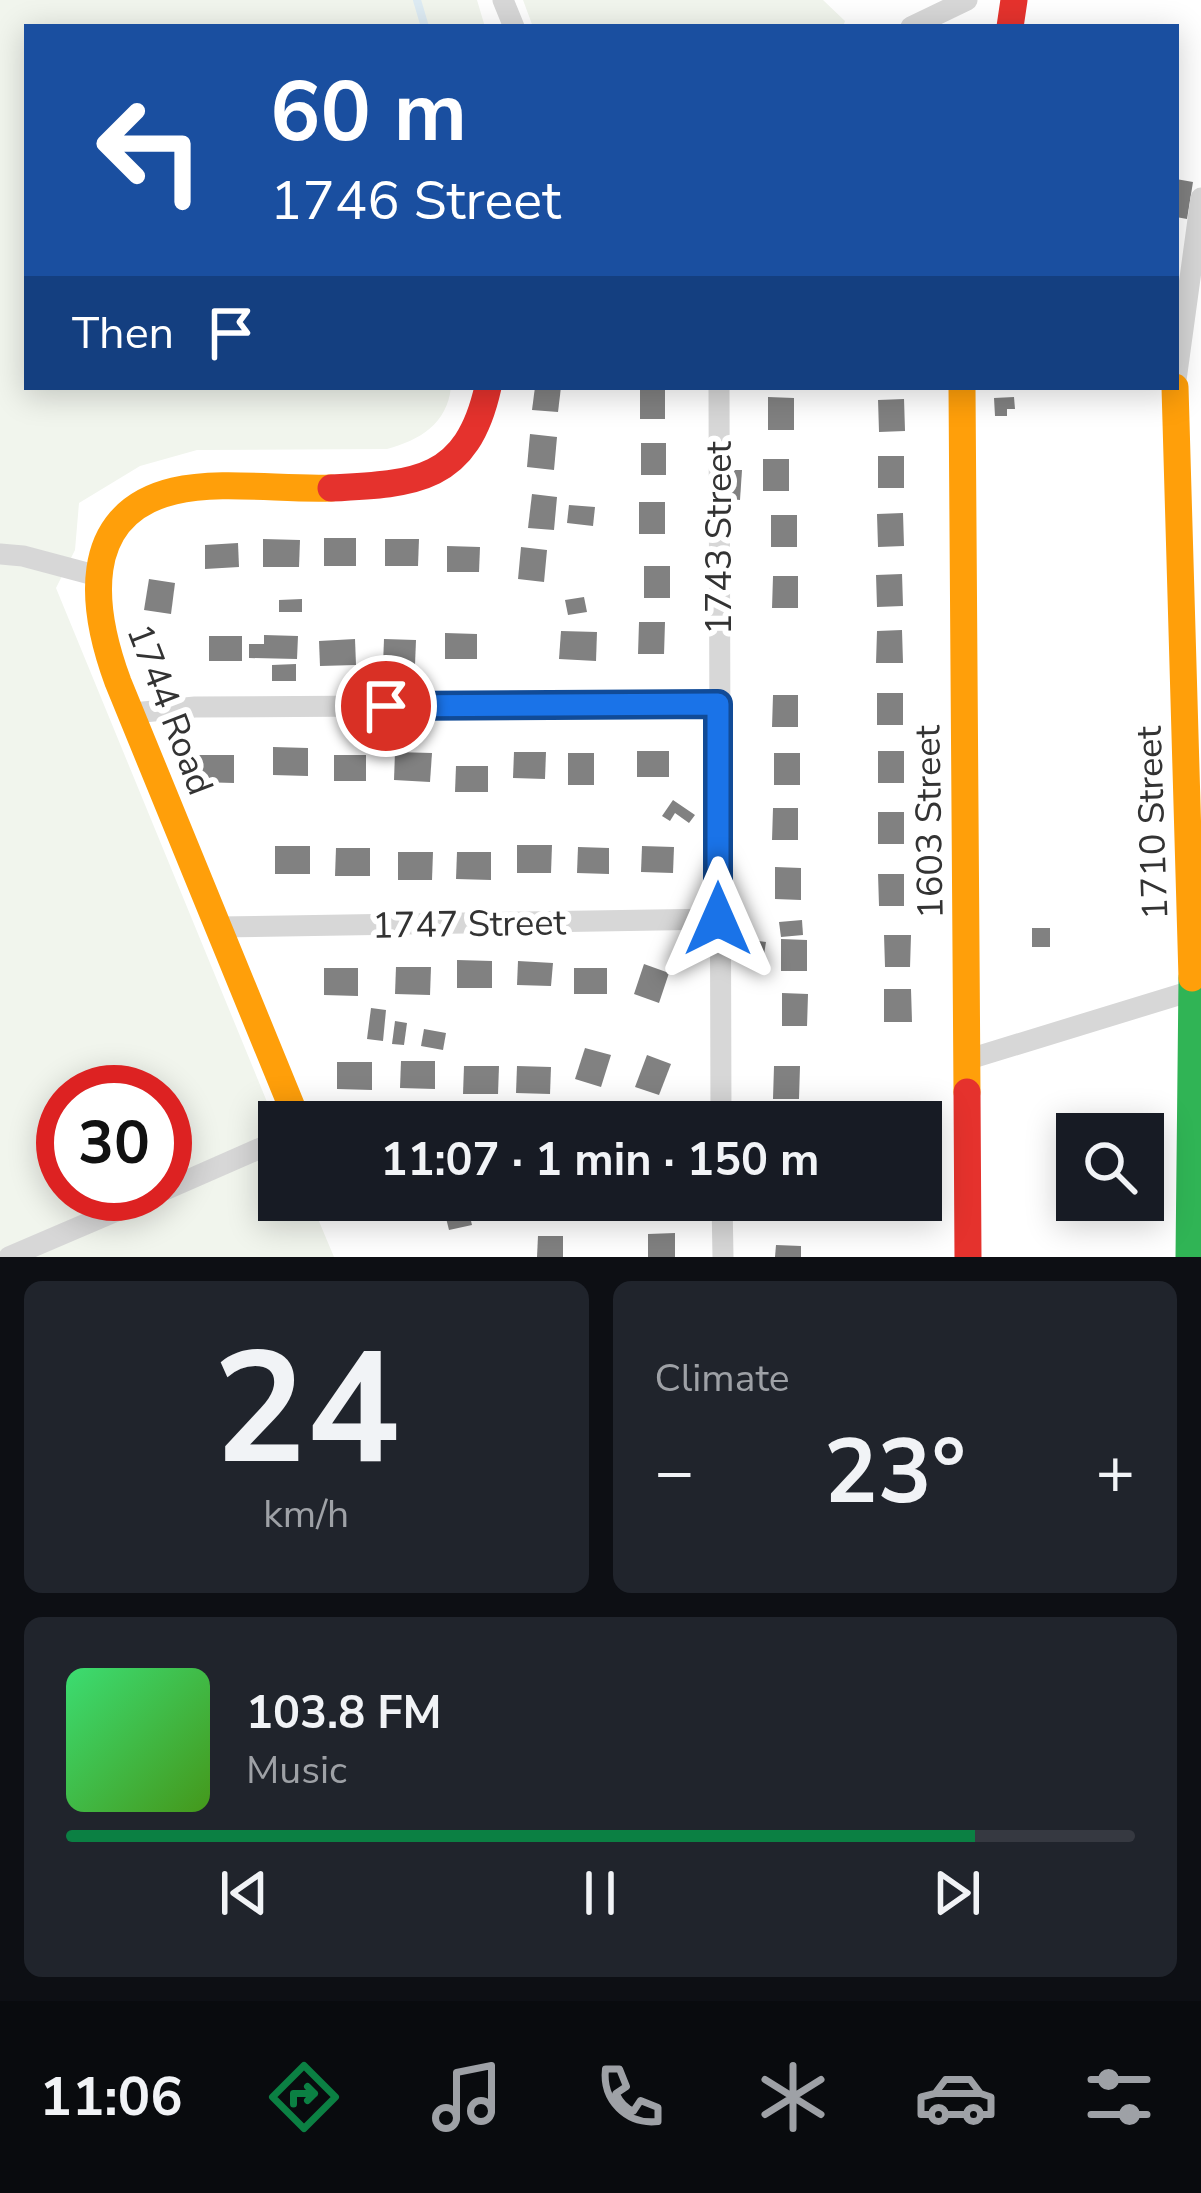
<!DOCTYPE html>
<html lang="en">
<head>
<meta charset="utf-8">
<style>
	body { margin:0; font-family:"Nunito Sans",sans-serif; background:#20242c; color:#f1f3f6; height:100vh; display:flex; flex-direction:column; font-size:45px; white-space:nowrap }
	* { box-sizing:border-box; margin:0 }
	p { font-size:39px; color:#9ea1a6 }
	.icon { flex:none; width:66px; height:66px; fill:none; stroke:currentColor; stroke-width:2; stroke-linecap:round; stroke-linejoin:round }
	.map { position:relative; height:1257px; overflow:hidden }
	.side { display:flex; flex-direction:column; gap:24px; padding:24px; background:#0d0f14; flex:1 }
	.side>* { flex:none }
	.banner { position:absolute; left:24px; top:24px; width:1155px; height:366px; border-radius:0px; box-shadow:0 6px 30px #0003; background:#1a4fa0; color:#fff; overflow:hidden }
	.controls { position:absolute; left:1056px; top:1113px; display:grid; gap:24px }
	.controls a { display:grid; place-items:center; width:108px; height:108px; border-radius:0px; background:#171b24; box-shadow:0 6px 30px #0003; font-size:60px }
	.speed { position:absolute; left:36px; top:1065px; display:flex; gap:24px; font-size:60px; font-weight:700; text-align:center }
	.speed>* { display:grid; place-content:center; width:156px; height:156px; border-radius:50%; background:#171b24; box-shadow:0 6px 30px #0003; line-height:1 }
	.speed .limit { border:18px solid #d22; background:#fff; color:#111 }
	.pin { position:absolute; display:grid; place-items:center; width:102px; height:102px; color:#fff; margin:-51px; border:6px solid #fff; border-radius:50%; box-shadow:0 3px 12px #0007 }
	.me { position:absolute; width:132px; margin:-66px; rotate:0deg; stroke-linejoin:round; filter:drop-shadow(0 0 9px #0008) }
	.turn { display:flex; align-items:center; gap:42px; height:252px; padding:0 48px; font-size:54px }
	.turn .icon { width:156px; height:156px; stroke-width:2.5 }
	.turn b { display:block; font-size:84px; line-height:102px }
	.then { display:flex; align-items:center; height:114px; padding:0 48px; background:#0003; gap:24px; font-size:45px }
	.big { font-size:90px; font-weight:700; line-height:1.1 }
	.side .tile { flex:1; display:flex; flex-direction:column; justify-content:center; gap:18px; min-width:0; padding:0 42px; border-radius:18px; background:#20242c }
	.side .dial { align-items:center; gap:0 }
	.dial b { font-size:156px; line-height:1 }
	.song { display:flex; align-items:center; gap:36px }
	.cover { width:144px; height:144px; border-radius:18px; background:linear-gradient(135deg,hsl(140 70% 55%),hsl(100 70% 35%)) }
	.played { height:12px; border-radius:6px; background:linear-gradient(90deg,#0b8043 85%,#363941 85%) }
	.keys { display:flex; justify-content:space-around; direction:ltr }
	.heat { display:flex; justify-content:space-between; align-items:center; font-size:66px; direction:ltr }
	.side .tiles { flex:1; display:grid; gap:24px; grid-template-columns:1fr 1fr }
	.tile:last-child { grid-column:span 2 }
	.trip { position:absolute; left:258px; top:1101px; width:684px; height:120px; border-radius:0px; background:#171b24; box-shadow:0 6px 30px #0003; font-weight:700; line-height:120px; text-align:center }
	.tabs { display:flex; height:192px; justify-content:space-around; align-items:center; background:#090b0e; color:#9ea1a6 }
	.tabs .icon { width:84px; height:84px }
	.tabs .active { color:#0b8043 }
	.tabs b { font-size:54px; color:#f1f3f6 }
	.map>svg:first-child { display:block }
	.green { fill:#f1f5ed; fill-rule:evenodd }
	.lines { fill:none; stroke-linecap:round; stroke-linejoin:round }
	.stream { stroke:#ddebf3; stroke-width:8 }
	.building { fill:#818181 }
	.street { stroke:#d7d7d7; stroke-width:21 }
	.fast { stroke:#30b455; stroke-width:27 }
	.slow { stroke:#ff9f0a; stroke-width:27 }
	.jam { stroke:#e5322d; stroke-width:27 }
	.route-casing { stroke:#114b97; stroke-width:30 }
	.route { stroke:#1a73e8; stroke-width:21 }
	.labels { text-anchor:middle; stroke-width:12; stroke-linejoin:round; paint-order:stroke }
	.street-label { font-size:36px; fill:#333; stroke:#fff }
</style>
</head>
<body>
<div class="map">
<svg width="1201" height="1257" viewBox="0 0 1201 1257">
	<rect width="100%" height="100%" fill="#fff"/>
	<g class="green">
		<path d="M 0,0 L 477,0 L 485,27 L 27,27 L 27,387 L 451,387 C 447,424 420,440 387,449 L 197,450 L 140,466 L 79,503 L 75,550 L 56,588 L 279,1131 L 279,1200 L 310,1200 L 334,1257 L 0,1257 ZM 63,1092 L 165,1092 L 165,1194 L 63,1194 Z"/>
		<polygon points="523,0 823,0 845,21 843,27 533,27"/>
	</g>
	<g class="lines">
		<polyline class="stream" points="417,0 425,27"/>
	</g>
	<g class="building">
		<polygon points="1176,179 1193,182 1187,219 1176,217"/>
		<polygon points="535,387 561,387 558,412 532,410"/>
		<rect x="640" y="387" width="25" height="32"/>
		<polygon points="768,397 794,398 794,430 768,430"/>
		<polygon points="1014,397 1015,409 1007,409 1007,416 995,416 994,398"/>
		<polygon points="904,399 905,431 879,432 878,400"/>
		<polygon points="530,434 557,437 554,470 527,467"/>
		<rect x="641" y="443" width="25" height="32"/>
		<rect x="878" y="456" width="26" height="32"/>
		<rect x="763" y="459" width="26" height="32"/>
		<polygon points="732,470 742,470 740,500 731,499"/>
		<polygon points="532,494 557,497 554,530 528,528"/>
		<rect x="639" y="502" width="26" height="32"/>
		<polygon points="569,505 595,507 593,526 567,523"/>
		<polygon points="903,513 904,546 878,547 877,514"/>
		<rect x="771" y="515" width="26" height="32"/>
		<rect x="324" y="538" width="32" height="28"/>
		<polygon points="263,539 300,540 299,567 263,567"/>
		<polygon points="385,539 419,539 418,566 385,566"/>
		<polygon points="238,543 239,567 205,569 205,545"/>
		<polygon points="447,546 480,547 479,572 447,572"/>
		<polygon points="521,547 547,550 544,582 518,579"/>
		<rect x="644" y="566" width="26" height="32"/>
		<polygon points="902,574 903,606 877,607 876,575"/>
		<polygon points="773,576 798,576 798,608 772,608"/>
		<polygon points="149,579 175,583 171,614 144,610"/>
		<polygon points="584,597 587,612 568,615 565,600"/>
		<polygon points="302,599 302,612 279,612 279,600"/>
		<polygon points="639,622 665,622 664,654 638,654"/>
		<polygon points="902,630 903,663 876,663 877,631"/>
		<polygon points="561,631 597,632 596,661 559,659"/>
		<polygon points="445,633 477,634 477,659 445,659"/>
		<polygon points="264,635 298,636 297,659 249,658 249,644 264,644"/>
		<rect x="209" y="636" width="33" height="25"/>
		<polygon points="355,639 356,665 320,666 319,641"/>
		<polygon points="384,639 416,640 415,665 383,665"/>
		<polygon points="296,664 296,681 272,681 272,665"/>
		<rect x="877" y="693" width="26" height="32"/>
		<polygon points="773,695 798,695 798,727 772,727"/>
		<polygon points="273,747 308,748 308,776 273,775"/>
		<rect x="637" y="751" width="32" height="26"/>
		<rect x="878" y="751" width="26" height="32"/>
		<polygon points="395,752 432,753 430,782 394,780"/>
		<polygon points="514,752 546,752 545,779 513,778"/>
		<rect x="568" y="753" width="26" height="32"/>
		<rect x="774" y="753" width="26" height="32"/>
		<polygon points="199,755 234,755 234,783 199,782"/>
		<rect x="334" y="755" width="32" height="26"/>
		<polygon points="456,766 488,766 488,792 455,792"/>
		<polygon points="673,800 695,815 689,823 675,813 670,821 662,816"/>
		<polygon points="773,808 798,808 798,840 772,840"/>
		<rect x="878" y="812" width="26" height="32"/>
		<polygon points="517,845 552,845 551,873 517,873"/>
		<rect x="275" y="846" width="35" height="28"/>
		<polygon points="642,846 674,847 673,873 641,872"/>
		<polygon points="578,847 609,848 609,874 577,873"/>
		<polygon points="336,848 370,848 370,876 335,876"/>
		<polygon points="398,852 433,852 432,880 398,880"/>
		<polygon points="457,852 491,852 491,880 456,879"/>
		<polygon points="775,867 801,868 801,900 775,899"/>
		<polygon points="878,874 904,874 904,906 879,906"/>
		<polygon points="802,920 803,935 781,937 779,922"/>
		<rect x="1032" y="928" width="18" height="19"/>
		<polygon points="884,935 911,935 910,967 885,967"/>
		<polygon points="781,939 807,940 807,971 781,971"/>
		<polygon points="751,940 766,942 763,961 749,959"/>
		<polygon points="457,960 492,961 492,988 457,988"/>
		<polygon points="518,961 553,963 551,986 517,985"/>
		<polygon points="644,964 669,973 659,1003 634,994"/>
		<polygon points="396,967 431,967 430,995 395,994"/>
		<polygon points="324,968 358,968 358,996 324,995"/>
		<rect x="574" y="968" width="33" height="26"/>
		<polygon points="884,989 911,989 912,1022 884,1022"/>
		<polygon points="782,993 808,994 807,1026 782,1026"/>
		<polygon points="371,1008 386,1010 383,1041 367,1039"/>
		<polygon points="395,1021 407,1023 404,1045 392,1044"/>
		<polygon points="424,1029 446,1033 443,1050 421,1046"/>
		<polygon points="585,1048 611,1055 601,1087 575,1079"/>
		<polygon points="647,1055 671,1064 659,1095 635,1087"/>
		<polygon points="401,1061 435,1061 435,1089 400,1088"/>
		<polygon points="337,1062 372,1062 372,1090 337,1089"/>
		<polygon points="464,1066 499,1066 498,1094 463,1094"/>
		<polygon points="517,1066 551,1067 550,1094 516,1093"/>
		<polygon points="774,1066 800,1066 799,1099 773,1099"/>
		<polygon points="466,1200 472,1225 449,1230 443,1206"/>
		<polygon points="774,1200 800,1200 799,1219 774,1219"/>
		<polygon points="675,1233 675,1257 648,1257 648,1234"/>
		<polygon points="538,1236 563,1236 563,1257 537,1257"/>
		<polygon points="776,1245 801,1246 801,1257 775,1257"/>
	</g>
	<g class="lines">
		<g class="street">
			<polyline points="503,0 514,27"/>
			<polyline points="911,27 967,0"/>
			<polyline points="1176,380 1201,198"/>
			<polyline points="719,387 721,1122"/>
			<polyline points="0,554 23,556 98,576"/>
			<polyline points="133,713 195,707 719,704"/>
			<polyline points="219,927 719,919"/>
			<polyline points="966,1060 1201,988"/>
			<polyline points="165,1190 279,1140"/>
			<polyline points="722,1200 723,1257"/>
			<polyline points="9,1257 156,1194"/>
		</g>
		<polyline class="fast" points="1189,1257 1192,978"/>
		<g class="slow">
			<polyline points="962,387 967,1092"/>
			<polyline points="1175,387 1192,978"/>
			<path d="M 298,1122 L 118,682 C 92,612 77,514 174,491 C 220,480 283,490 331,488"/>
		</g>
		<g class="jam">
			<polyline points="1010,27 1014,0"/>
			<path d="M 331,488 C 417,484 467,481 488,387"/>
			<polyline points="967,1092 968,1257"/>
		</g>
	</g>
	<g class="lines">
		<g class="route-casing">
			<polyline id="route" points="386,706 718,704 718,919"/>
		</g>
		<use href="#route" class="route"/>
	</g>
	<g class="labels">
		<g class="street-label">
			<text transform="translate(718 538) rotate(-90)" y="13">1743 Street</text>
			<text transform="translate(171 709) rotate(69)" y="13">1744 Road</text>
			<text transform="translate(928 822) rotate(-91)" y="13">1603 Street</text>
			<text transform="translate(1151 823) rotate(-92)" y="13">1710 Street</text>
			<text transform="translate(469 923) rotate(-1)" y="13">1747 Street</text>
		</g>
	</g>
</svg>
<div class="controls">
<a><svg class="icon" aria-label="search" viewBox="0 0 24 24"><circle cx="10" cy="10" r="6"/><path d="M15 15l6 6"/></svg></a>
</div>
<div class="speed"><div class="limit">30</div></div>
<div class="pin" style="left:386px;top:706px;background:#d93025"><svg class="icon" aria-label="arrive" viewBox="0 0 24 24"><path d="M6 21V4h12l-3 4 3 4H6"/></svg></div>
<svg class="me" style="left:718px;top:919px" viewBox="-20 -20 40 40"><path d="M0-17L14 15 0 8-14 15z" fill="#1a73e8" stroke="#fff" stroke-width="4"/></svg>
<div class="trip">11:07 · 1 min · 150 m</div>
<div class="banner">
<div class="turn"><svg class="icon" aria-label="left" viewBox="0 0 24 24"><path d="M17 20v-9H6M10 6l-5 5 5 5"/></svg><div><b>60 m</b>1746 Street</div></div>
<div class="then">Then<svg class="icon" aria-label="arrive" viewBox="0 0 24 24"><path d="M6 21V4h12l-3 4 3 4H6"/></svg></div>
</div>
</div>
<section class="side">
<div class="tiles">
<div class="tile dial"><b>24</b><p>km/h</p></div>
<div class="tile"><p>Climate</p>
<div class="heat"><a>−</a><b class="big">23°</b><a>+</a></div>
</div>
<div class="tile">
<div class="song"><i class="cover"></i><div><b>103.8 FM</b><p>Music</p></div></div>
<div class="played"></div>
<div class="keys"><svg class="icon" aria-label="previous" viewBox="0 0 24 24"><path d="M18 5L8 12l10 7zM5 5v14"/></svg><svg class="icon" aria-label="pause" viewBox="0 0 24 24"><path d="M8 5v14M16 5v14"/></svg><svg class="icon" aria-label="next" viewBox="0 0 24 24"><path d="M6 5l10 7-10 7zM19 5v14"/></svg></div>
</div>
</div>
</section>
<nav class="tabs">
<b>11:06</b>
<svg class="icon active" aria-label="directions" viewBox="0 0 24 24"><path d="M12 3l9 9-9 9-9-9zM9 14v-3h6M13 9l2 2-2 2"/></svg>
<svg class="icon" aria-label="music" viewBox="0 0 24 24"><path d="M9 18V5l10-2v13"/><circle cx="6" cy="18" r="3"/><circle cx="16" cy="16" r="3"/></svg>
<svg class="icon" aria-label="phone" viewBox="0 0 24 24"><path d="M5 4h4l2 5-3 2q2 4 5 5l2-3 5 2v4C11 20 4 13 5 4z"/></svg>
<svg class="icon" aria-label="climate" viewBox="0 0 24 24"><path d="M12 3v18M4 7l16 10M4 17L20 7"/></svg>
<svg class="icon" aria-label="car" viewBox="0 0 24 24"><path d="M5 17H2v-5l4-1 3-4h7l3 4 3 1v5h-3M9 17h6M6 11h13"/><circle cx="7" cy="17" r="2"/><circle cx="17" cy="17" r="2"/></svg>
<svg class="icon" aria-label="filters" viewBox="0 0 24 24"><path d="M4 7h16M4 17h16"/><circle cx="9" cy="7" r="2"/><circle cx="15" cy="17" r="2"/></svg>
</nav>
</body>
</html>
